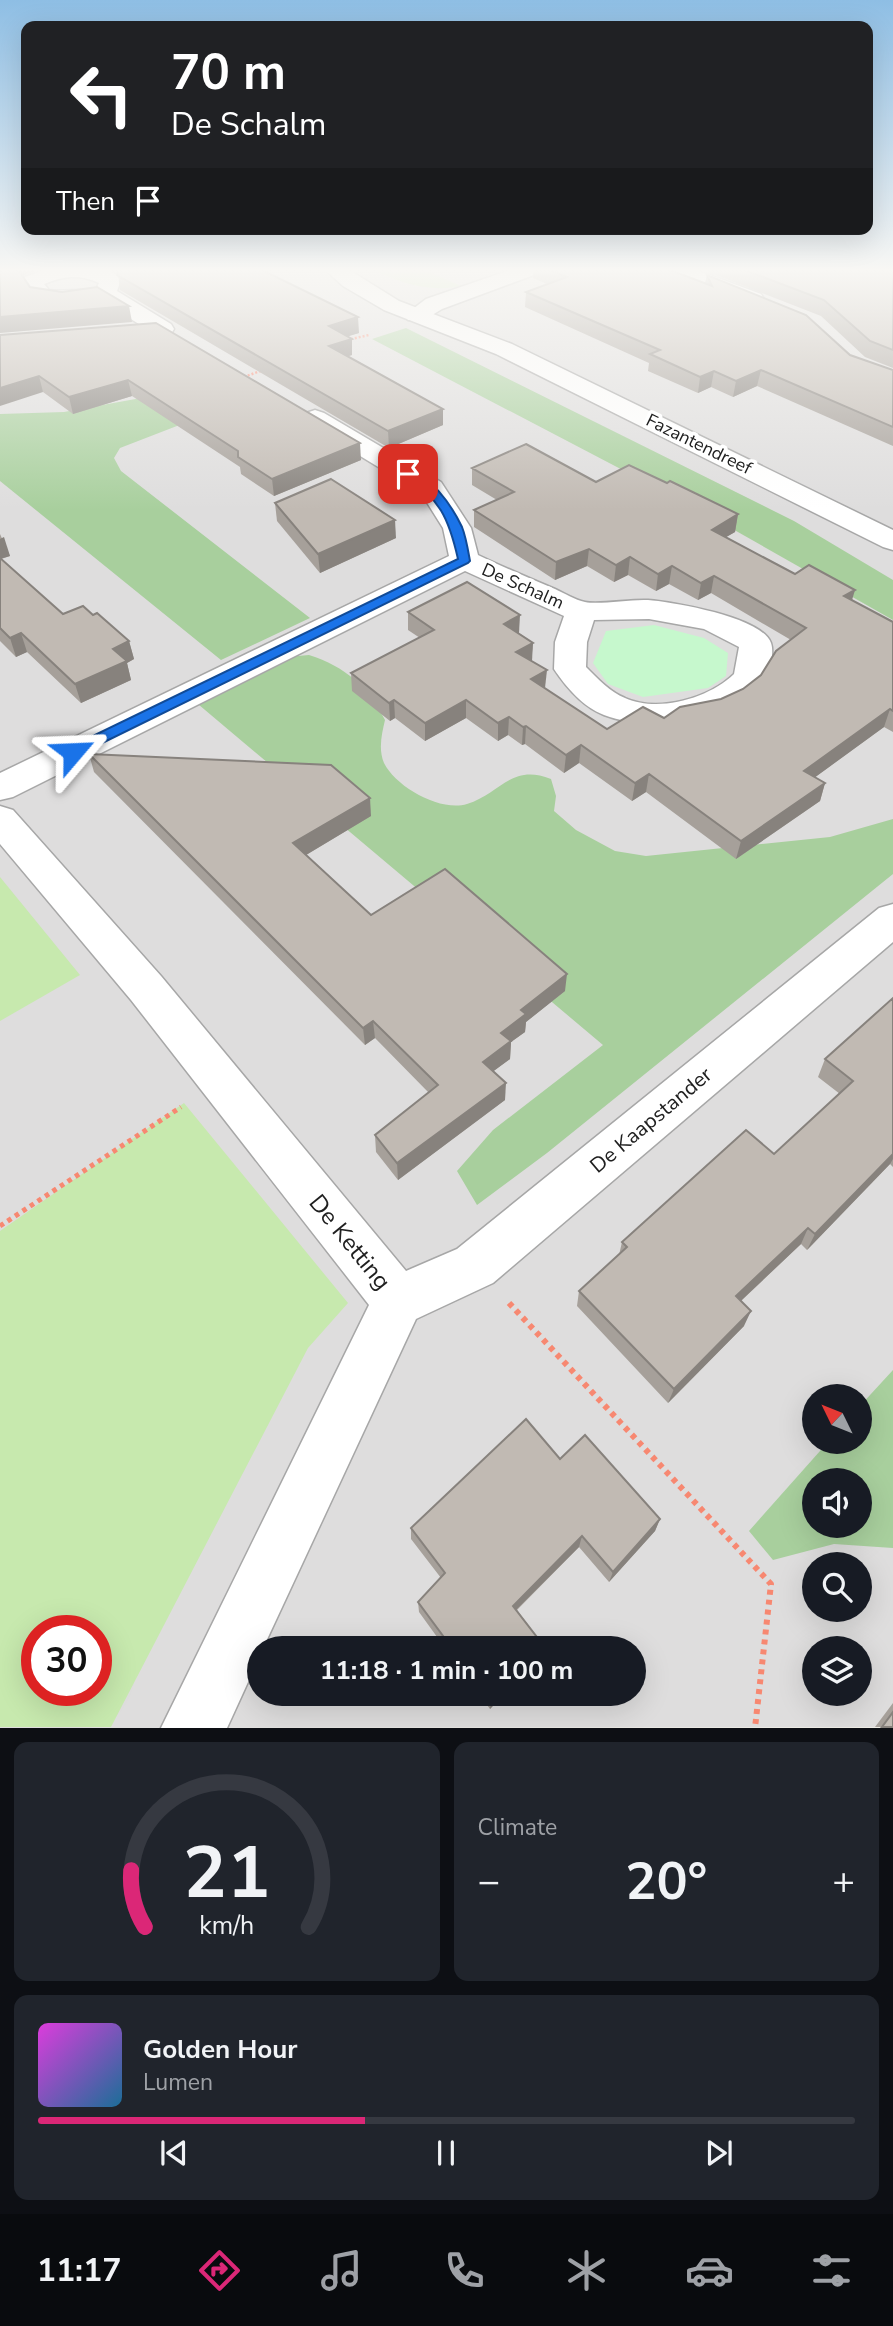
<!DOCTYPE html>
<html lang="en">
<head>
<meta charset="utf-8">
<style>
	body { margin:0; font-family:"Nunito Sans",sans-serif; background:#20242c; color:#f1f3f6; height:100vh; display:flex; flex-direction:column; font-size:26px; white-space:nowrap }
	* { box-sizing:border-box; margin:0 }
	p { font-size:23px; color:#9ea1a6 }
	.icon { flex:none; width:38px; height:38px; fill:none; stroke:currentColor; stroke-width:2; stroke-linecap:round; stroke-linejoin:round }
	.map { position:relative; height:1728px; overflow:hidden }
	.details { display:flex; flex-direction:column; gap:14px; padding:14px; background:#0d0f14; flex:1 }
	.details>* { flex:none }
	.top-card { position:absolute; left:21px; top:21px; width:852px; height:214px; border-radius:14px; box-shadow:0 7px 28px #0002; background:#202124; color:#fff; overflow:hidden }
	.needle { width:46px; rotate:313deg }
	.buttons { position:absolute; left:802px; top:1384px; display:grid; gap:14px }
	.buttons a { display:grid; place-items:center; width:70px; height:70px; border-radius:50%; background:#171b24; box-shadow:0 7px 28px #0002; font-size:35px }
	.speed { position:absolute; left:21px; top:1615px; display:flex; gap:14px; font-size:35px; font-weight:700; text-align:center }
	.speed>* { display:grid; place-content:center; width:91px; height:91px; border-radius:50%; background:#171b24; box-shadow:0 7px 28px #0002; line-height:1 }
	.speed .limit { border:10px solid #d22; background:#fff; color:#111 }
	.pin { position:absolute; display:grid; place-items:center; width:60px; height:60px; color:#fff; margin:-30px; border-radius:14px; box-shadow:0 4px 10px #0006 }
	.me { position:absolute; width:77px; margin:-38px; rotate:64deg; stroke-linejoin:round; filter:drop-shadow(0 0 5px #0008) }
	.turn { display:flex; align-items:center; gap:24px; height:147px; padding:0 35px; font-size:32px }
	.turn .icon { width:91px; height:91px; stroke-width:2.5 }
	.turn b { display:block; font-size:49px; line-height:60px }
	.then { display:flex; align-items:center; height:66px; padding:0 35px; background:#0003; gap:14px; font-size:26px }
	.big { font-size:52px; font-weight:700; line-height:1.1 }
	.details .card { flex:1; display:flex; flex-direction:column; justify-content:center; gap:10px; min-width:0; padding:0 24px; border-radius:14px; background:#20242c }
	.details .dial { align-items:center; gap:0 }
	.dial svg { height:182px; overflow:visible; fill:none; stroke:#363941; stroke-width:7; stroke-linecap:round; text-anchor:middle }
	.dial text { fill:#f1f3f6; stroke:none }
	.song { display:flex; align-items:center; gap:21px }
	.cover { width:84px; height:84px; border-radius:10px; background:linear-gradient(135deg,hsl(300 70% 55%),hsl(200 70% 35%)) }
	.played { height:7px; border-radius:4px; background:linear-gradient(90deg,#db2777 40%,#363941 40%) }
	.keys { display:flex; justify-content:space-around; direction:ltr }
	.heat { display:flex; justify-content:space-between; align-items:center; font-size:38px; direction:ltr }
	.details .tiles { flex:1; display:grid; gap:14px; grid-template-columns:1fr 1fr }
	.card:last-child { grid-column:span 2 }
	.trip { position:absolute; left:247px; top:1636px; width:399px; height:70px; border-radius:35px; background:#171b24; box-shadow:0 7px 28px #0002; font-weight:700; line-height:70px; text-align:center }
	.dock { display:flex; height:112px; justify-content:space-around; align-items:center; background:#090b0e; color:#9ea1a6 }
	.dock .icon { width:49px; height:49px }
	.dock .current { color:#db2777 }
	.dock b { font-size:32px; color:#f1f3f6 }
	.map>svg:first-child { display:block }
	.residential { fill:#dedddd; fill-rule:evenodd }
	.grass { fill:#c7e9ae; fill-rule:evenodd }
	.forest { fill:#a8cf9d; fill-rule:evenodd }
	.park { fill:#c6f8cd }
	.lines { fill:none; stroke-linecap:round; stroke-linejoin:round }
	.minor-casing { stroke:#a7a7a7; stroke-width:3 }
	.tertiary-casing { stroke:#a7a7a7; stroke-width:3 }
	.path-far2 { stroke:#f78871; stroke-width:2.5; stroke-dasharray:2 2; stroke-linecap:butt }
	.path-far1 { stroke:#f78871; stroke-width:5; stroke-dasharray:4.5 4.5; stroke-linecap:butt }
	.path { stroke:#f78871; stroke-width:6; stroke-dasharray:5 5; stroke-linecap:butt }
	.minor { fill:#fff; fill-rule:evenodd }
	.tertiary { fill:#fff; fill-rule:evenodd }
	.wall { fill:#a6a09a }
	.shaded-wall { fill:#87827d }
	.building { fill:#c1bab3; stroke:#87827d; stroke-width:2 }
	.route { fill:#1a73e8; stroke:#114b97; stroke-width:2 }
	.labels { text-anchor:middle; stroke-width:7; stroke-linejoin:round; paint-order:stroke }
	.far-street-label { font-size:18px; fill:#202020; stroke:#fff }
	.street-label { font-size:21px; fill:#202020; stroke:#fff }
	.near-street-label { font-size:24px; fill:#202020; stroke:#fff }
</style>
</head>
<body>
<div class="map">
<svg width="893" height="1728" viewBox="0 0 893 1728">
	<rect width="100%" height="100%" fill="#f0eee7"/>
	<path class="residential" d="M 0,268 L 893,268 L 893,1727 L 0,1728 ZM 814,1396 L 859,1396 L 859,1442 L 814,1442 ZM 814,1480 L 859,1480 L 859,1526 L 814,1526 ZM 814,1564 L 859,1564 L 859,1610 L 814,1610 ZM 37,1631 L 96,1631 L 96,1690 L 37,1690 ZM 259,1648 L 634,1648 L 634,1694 L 259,1694 ZM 814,1648 L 859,1648 L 859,1694 L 814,1694 Z"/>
	<g class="grass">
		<path d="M 368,268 L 420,268 L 461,286 C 426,293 400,282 368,268 Z"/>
		<polygon points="0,877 80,975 0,1021"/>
		<path d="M 184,1103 L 348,1303 L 308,1348 L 111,1727 L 0,1727 L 0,1231 ZM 37,1631 L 96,1631 L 96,1690 L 37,1690 Z"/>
	</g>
	<g class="forest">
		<polygon points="406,328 794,521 893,580 893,620 699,510 372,339"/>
		<polygon points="141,398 226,407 120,448 114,458 121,471 310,618 221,660 0,481 0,414 64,412"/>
		<path d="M 309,655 C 346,667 367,686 385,720 C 382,733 378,749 384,763 C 396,787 440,812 467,804 C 500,794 511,763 551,779 L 556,796 L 554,811 L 576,830 L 615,851 L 646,856 L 830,837 L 893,819 L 893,874 L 547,1153 L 477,1205 L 457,1171 L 493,1130 L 603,1045 L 192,699 L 276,658 Z"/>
		<path d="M 893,1370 L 893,1548 L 834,1544 L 773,1560 L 749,1531 L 828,1442 L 859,1442 L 859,1407 ZM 859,1480 L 859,1526 L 814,1526 L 814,1480 Z"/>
	</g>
	<polygon class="park" points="654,625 704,638 728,653 726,676 708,688 643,697 608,684 593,663 606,631"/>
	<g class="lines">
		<g class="minor-casing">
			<g id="minor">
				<path d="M 50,268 C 71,268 107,261 121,280 L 117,291 L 171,324 L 174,329 L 171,334 L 155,334 L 97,298 L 94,293 L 99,283 C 79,274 65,276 44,284 L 49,290 C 64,292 79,288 93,291 L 96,296 L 93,301 L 66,305 L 34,300 L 22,281 L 25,277 Z"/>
				<polygon points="516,268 545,268 542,272 442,309 424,320 408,320 405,315 426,299"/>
				<polygon points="667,268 691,268 761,294 764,299 761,304 745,304 669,273"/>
				<path d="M 315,410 L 324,413 L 441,482 L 471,528 L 478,555 C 503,567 529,578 555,589 C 564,593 575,600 585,602 C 600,605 630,599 648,600 C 673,602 762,617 771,643 C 774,652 771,666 767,674 C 742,725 651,733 604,715 C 583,707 566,687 554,669 L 555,642 L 564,616 L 465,571 L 13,797 L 0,800 L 0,773 L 449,556 L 443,528 L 421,493 L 306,423 L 302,418 L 306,413 ZM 649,619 L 704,629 L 739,647 L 734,674 C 709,698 659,713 625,698 C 610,692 598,679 586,667 L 587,642 L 594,620 Z"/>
				<polygon points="0,806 13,810 161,976 406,1271 457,1249 879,908 893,904 893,942 493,1283 416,1319 263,1648 259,1648 259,1658 227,1728 161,1728 369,1305 131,1000 0,844"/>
			</g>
		</g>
		<g class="tertiary-casing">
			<polygon id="tertiary" points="323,268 346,268 399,301 512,344 893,530 893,550 883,547 496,354 384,310 343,286"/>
		</g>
		<g class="path-far2">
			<polyline points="347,340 369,335"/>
			<polyline points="244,377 263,370"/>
		</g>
		<polyline class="path-far1" points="0,1226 181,1107"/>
		<polyline class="path" points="509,1303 771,1584 755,1728"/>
		<use href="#minor" class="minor"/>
		<use href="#tertiary" class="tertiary"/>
	</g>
	<g class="wall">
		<polygon points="101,268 258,268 359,333 347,336 352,339 352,355 348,356 443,425 389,448 120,290 118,273 116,272"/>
		<polygon points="534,268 665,268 705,283 707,275 850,355 893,370 893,446 757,386 733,397 711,387 698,393 648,371 649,363 525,307 526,292 547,284 533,278"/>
		<polygon points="698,268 893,268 893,368 865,357 821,316"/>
		<polygon points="0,335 361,460 274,496 241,474 240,467 132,396 73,414 43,392"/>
		<polygon points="472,468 596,482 667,483 738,514 735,532 726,537 795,574 852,600 893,622 893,732 884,727 815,777 825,783 820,801 736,859 646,792 632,801 579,763 564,773 525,744 522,745 508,735 498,741 466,718 425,741 395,718 390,721 352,691 351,673 420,638 408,630 408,612 519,633 533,643 531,661 545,688 607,729 664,718 721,699 743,689 761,675 791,640 711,593 698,600 669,584 656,591 628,575 614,582 587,566 555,580 474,527 474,510 497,500 472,485"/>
		<polygon points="275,503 396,538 320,573 277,521"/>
		<polygon points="0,534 10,556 1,559 63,614 93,615 129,641 134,659 127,663 131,680 81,703 27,652 16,657 0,641"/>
		<polygon points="89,754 371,816 306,855 371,915 565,991 526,1022 525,1032 511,1042 510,1059 493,1071 505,1100 398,1180 376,1152 375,1135 429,1093 375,1038 365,1045 94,772"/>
		<polygon points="893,998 893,1167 890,1164 807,1250 801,1244 741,1301 744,1326 668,1403 577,1306 579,1291 619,1255 622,1242 774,1154 840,1094 818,1077 825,1059"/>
		<polygon points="560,1459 660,1519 655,1531 609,1582 579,1547 517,1610 543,1645 542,1648 445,1648 419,1612 418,1602 441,1578 411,1539 411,1528"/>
		<polygon points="479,1694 504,1694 490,1709"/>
		<polygon points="893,1703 893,1727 875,1727"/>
	</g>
	<g class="shaded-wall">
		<polygon points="16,268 43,268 24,275 19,281"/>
		<polygon points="129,306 132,322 0,333 0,317"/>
		<polygon points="358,317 359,333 330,342 329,326"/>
		<polygon points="352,339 352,355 330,362 329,346"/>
		<polygon points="761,370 757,386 733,397 736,381"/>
		<polygon points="714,371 711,387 698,393 700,377"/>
		<polygon points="39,376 43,392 0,406 0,388"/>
		<polygon points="128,380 132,396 73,414 69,397"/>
		<polygon points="443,409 443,425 389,448 388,431"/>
		<polygon points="360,443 361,460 274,496 272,479"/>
		<polygon points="738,514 735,532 709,547 712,530"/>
		<polygon points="395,520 396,538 320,573 318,554"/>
		<polygon points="4,537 10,556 0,559 0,539"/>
		<polygon points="589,549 587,566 555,580 556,562"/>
		<polygon points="630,557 628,575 614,582 616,565"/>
		<polygon points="672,566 669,584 656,591 658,574"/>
		<polygon points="714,576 711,593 698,600 701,583"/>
		<polygon points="855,590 850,607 844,596"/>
		<polygon points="520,615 519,633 503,642 504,624"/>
		<polygon points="21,633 27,652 16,657 10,638"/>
		<polygon points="129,641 134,659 127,663 131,680 81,703 75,684 113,649"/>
		<polygon points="533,643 532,661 515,670 516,652"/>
		<polygon points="547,670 545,688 531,679"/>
		<polygon points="394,700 395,718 390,721 389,703"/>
		<polygon points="466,700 466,718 425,741 425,723"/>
		<polygon points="890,709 884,727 799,789 804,771"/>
		<polygon points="509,717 508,735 498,741 498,723"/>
		<polygon points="526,726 525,744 522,745 523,727"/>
		<polygon points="581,745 579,763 564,773 566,755"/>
		<polygon points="649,774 646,792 632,801 635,783"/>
		<polygon points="825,783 820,801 736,859 741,841"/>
		<polygon points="370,798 371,816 296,861 293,843"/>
		<polygon points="567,974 565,991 526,1022 525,1032 511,1042 510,1059 483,1079 483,1062 501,1033 521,1010"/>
		<polygon points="373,1021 375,1038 365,1045 363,1028"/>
		<polygon points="506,1083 505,1100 398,1180 397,1163"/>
		<polygon points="893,1154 893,1159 890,1164 807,1250 815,1234"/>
		<polygon points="808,1228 801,1244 730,1311 736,1296"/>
		<polygon points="751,1311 744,1326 668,1403 674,1389"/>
		<polygon points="660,1519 655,1531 609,1582 613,1572"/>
		<polygon points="582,1536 579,1547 511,1615 513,1606"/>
		<polygon points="498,1694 504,1694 490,1709 491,1702"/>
	</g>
	<g class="building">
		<polygon points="0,268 17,268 30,287 62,292 97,287 129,306 0,317"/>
		<polygon points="119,268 258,268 358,317 329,326 352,339 329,346 443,409 388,431 117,275"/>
		<polygon points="545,268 665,268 712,286 707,275 806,315 850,355 893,370 893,427 761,370 736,381 714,371 700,377 650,354 660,350 526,292 567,277"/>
		<polygon points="739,268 893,268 893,350 870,341 824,300"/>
		<polygon points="156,323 360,443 272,479 238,457 238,451 128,380 69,397 39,376 0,388 0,335"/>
		<polygon points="526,444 596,482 629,465 667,483 670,481 738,514 712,530 795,574 809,565 855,590 844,596 893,622 893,711 890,709 804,771 825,783 741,841 649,774 635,783 581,745 566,755 526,726 523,727 509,717 498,723 466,700 425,723 394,700 389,703 351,673 434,630 408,612 467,582 520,615 504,624 533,643 516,652 547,670 531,679 607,729 643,707 664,718 680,707 721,699 743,689 761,675 776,651 806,628 714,576 701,583 672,566 658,574 630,557 616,565 589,549 556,562 474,510 514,492 472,468"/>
		<polygon points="331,479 395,520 318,554 275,503"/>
		<polygon points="0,558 63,614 83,606 93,615 97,613 129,641 113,649 127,661 75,684 21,633 10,638 0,628"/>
		<polygon points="89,754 331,765 370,798 293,843 371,915 445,869 567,974 521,1010 526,1014 501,1033 511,1041 483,1062 506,1083 397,1163 375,1135 438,1085 373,1021 363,1028"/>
		<polygon points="893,998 893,1154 815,1234 808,1228 736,1296 751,1311 674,1389 579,1291 627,1247 622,1242 746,1130 774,1154 853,1081 825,1059"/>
		<polygon points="526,1419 560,1459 585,1435 660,1519 613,1572 582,1536 513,1606 543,1645 540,1648 452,1648 418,1602 445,1573 411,1528"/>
		<polygon points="485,1694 498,1694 491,1702"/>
		<polygon points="893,1712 893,1727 882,1727"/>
	</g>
	<linearGradient id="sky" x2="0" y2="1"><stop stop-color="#8ebee4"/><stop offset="0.53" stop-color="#f8f7f4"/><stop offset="1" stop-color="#f8f7f4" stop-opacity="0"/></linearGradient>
	<rect width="893" height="510" fill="url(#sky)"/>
	<path class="route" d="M 404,471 C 428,469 453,508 462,527 C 466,537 468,550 470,561 L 468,563 L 78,755 L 68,755 L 66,752 L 68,748 L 458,559 C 449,519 440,498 404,476 Z"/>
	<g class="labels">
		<g class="far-street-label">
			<text transform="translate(699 444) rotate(26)" y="6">Fazantendreef</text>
			<text transform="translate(523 586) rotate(24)" y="6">De Schalm</text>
		</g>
		<g class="street-label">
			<text transform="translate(651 1120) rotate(-40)" y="7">De Kaapstander</text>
		</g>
		<g class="near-street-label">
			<text transform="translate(350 1242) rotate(51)" y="8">De Ketting</text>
		</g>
	</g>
</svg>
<div class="buttons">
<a><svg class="needle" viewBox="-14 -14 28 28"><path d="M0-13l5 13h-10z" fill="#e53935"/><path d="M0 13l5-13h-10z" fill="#9ea1a6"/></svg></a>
<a><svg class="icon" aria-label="sound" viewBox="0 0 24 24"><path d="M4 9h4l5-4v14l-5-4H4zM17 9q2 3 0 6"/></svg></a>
<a><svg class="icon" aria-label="search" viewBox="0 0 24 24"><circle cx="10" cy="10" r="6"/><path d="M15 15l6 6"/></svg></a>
<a><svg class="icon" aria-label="layers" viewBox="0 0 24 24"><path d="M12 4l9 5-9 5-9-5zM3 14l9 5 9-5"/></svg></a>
</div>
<div class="speed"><div class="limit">30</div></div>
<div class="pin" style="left:408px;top:474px;background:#d93025"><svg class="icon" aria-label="arrive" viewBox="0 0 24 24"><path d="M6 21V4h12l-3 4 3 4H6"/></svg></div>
<svg class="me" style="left:73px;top:752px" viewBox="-20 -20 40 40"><path d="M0-17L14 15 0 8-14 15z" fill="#1a73e8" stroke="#fff" stroke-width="4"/></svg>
<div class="trip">11:18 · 1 min · 100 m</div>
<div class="top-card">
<div class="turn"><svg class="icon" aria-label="left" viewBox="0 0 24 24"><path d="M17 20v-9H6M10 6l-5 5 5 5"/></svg><div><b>70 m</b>De Schalm</div></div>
<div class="then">Then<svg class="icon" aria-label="arrive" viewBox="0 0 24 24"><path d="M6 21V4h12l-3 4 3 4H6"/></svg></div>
</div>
</div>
<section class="details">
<div class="tiles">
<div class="card dial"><svg viewBox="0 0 100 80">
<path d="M14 69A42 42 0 1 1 86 69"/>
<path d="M14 69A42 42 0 0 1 8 44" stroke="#db2777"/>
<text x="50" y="56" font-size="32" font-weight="700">21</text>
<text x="50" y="72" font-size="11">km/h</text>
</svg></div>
<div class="card"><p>Climate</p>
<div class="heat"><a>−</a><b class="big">20°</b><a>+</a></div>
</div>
<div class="card">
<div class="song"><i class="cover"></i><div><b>Golden Hour</b><p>Lumen</p></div></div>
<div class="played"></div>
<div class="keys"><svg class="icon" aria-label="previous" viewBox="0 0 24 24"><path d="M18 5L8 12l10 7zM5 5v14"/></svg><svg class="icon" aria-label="pause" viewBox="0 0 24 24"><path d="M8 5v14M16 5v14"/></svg><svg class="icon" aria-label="next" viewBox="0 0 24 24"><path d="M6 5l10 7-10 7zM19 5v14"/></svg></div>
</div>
</div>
</section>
<nav class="dock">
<b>11:17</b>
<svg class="icon current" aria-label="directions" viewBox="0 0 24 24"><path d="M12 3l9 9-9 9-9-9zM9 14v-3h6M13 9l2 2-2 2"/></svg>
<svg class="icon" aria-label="music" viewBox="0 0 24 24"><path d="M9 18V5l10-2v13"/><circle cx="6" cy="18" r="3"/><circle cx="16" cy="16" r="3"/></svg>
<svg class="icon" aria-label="phone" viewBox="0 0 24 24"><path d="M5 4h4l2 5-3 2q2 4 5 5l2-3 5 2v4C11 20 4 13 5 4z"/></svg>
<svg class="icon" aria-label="climate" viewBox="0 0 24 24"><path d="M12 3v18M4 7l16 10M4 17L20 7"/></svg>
<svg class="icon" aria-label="car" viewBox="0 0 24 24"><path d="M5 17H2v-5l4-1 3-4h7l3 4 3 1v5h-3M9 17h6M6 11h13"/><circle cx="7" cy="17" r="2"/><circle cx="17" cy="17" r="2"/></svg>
<svg class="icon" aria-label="filters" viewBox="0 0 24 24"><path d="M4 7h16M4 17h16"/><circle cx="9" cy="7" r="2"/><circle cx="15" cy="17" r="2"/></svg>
</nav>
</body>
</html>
